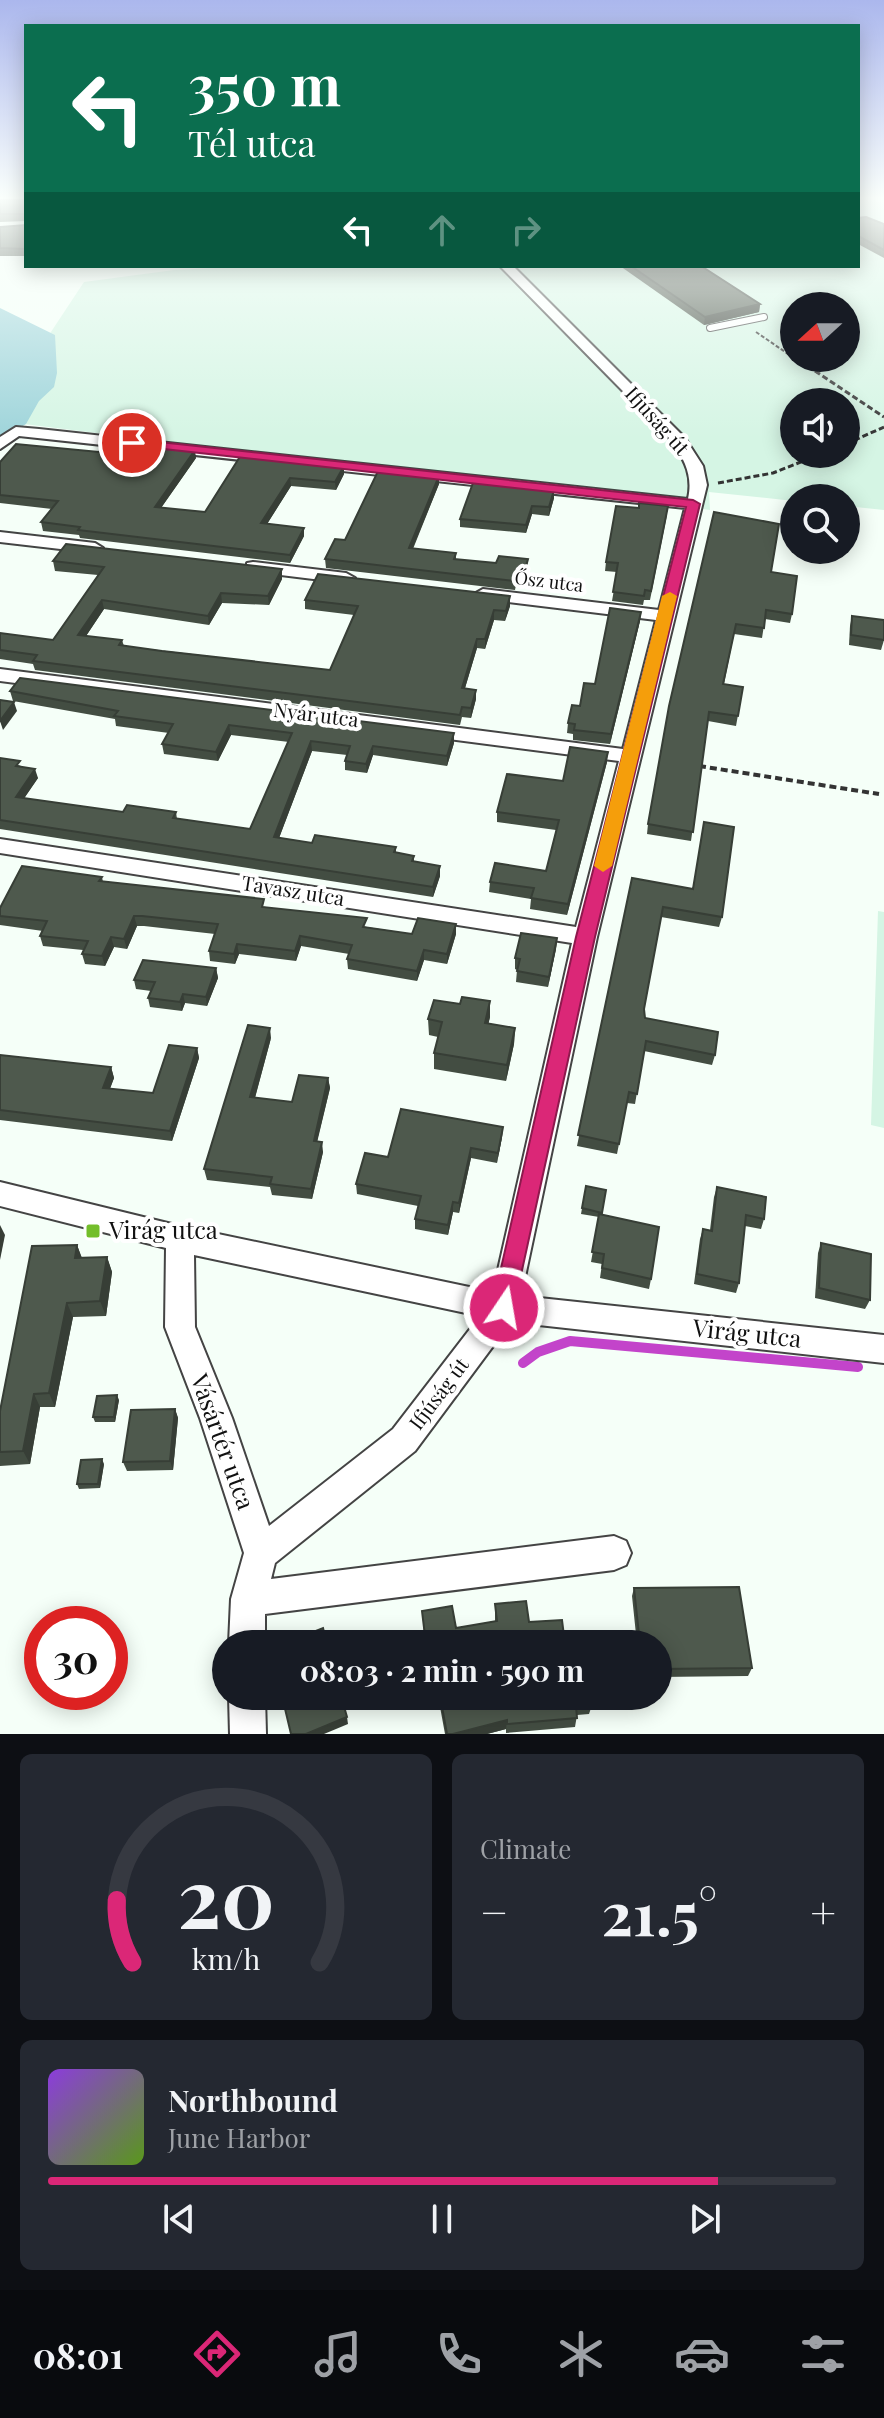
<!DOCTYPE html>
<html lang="en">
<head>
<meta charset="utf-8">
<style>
	body { margin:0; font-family:"Playfair Display",serif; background:#242831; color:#f1f3f6; height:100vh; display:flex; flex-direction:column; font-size:30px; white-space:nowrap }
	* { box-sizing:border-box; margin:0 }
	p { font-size:26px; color:#9ea1a6 }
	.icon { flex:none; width:44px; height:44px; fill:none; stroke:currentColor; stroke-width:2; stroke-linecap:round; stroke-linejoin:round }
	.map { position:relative; height:1734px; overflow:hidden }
	.sheet { display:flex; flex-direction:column; gap:20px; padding:20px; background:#0d0f14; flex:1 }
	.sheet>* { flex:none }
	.hud { position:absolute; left:24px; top:24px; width:836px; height:244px; border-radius:0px; box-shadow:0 4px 20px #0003; background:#0b6e4f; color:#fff; overflow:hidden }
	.needle { width:52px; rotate:249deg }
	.buttons { position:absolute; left:780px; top:292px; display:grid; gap:16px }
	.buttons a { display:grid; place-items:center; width:80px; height:80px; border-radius:50%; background:#171b24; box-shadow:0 4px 20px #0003; font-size:40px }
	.speed { position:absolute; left:24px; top:1606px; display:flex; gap:16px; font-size:40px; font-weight:700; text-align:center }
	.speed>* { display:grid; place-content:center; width:104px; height:104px; border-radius:50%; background:#171b24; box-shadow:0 4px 20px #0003; line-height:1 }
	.speed .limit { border:12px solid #d22; background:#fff; color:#111 }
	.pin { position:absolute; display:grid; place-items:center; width:68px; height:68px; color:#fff; margin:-34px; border:4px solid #fff; border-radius:50%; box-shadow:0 2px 8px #0007 }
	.me { position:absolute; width:88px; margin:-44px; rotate:12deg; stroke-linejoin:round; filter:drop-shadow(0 0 6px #0008) }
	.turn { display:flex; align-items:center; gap:28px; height:168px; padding:0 32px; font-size:36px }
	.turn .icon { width:104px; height:104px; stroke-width:2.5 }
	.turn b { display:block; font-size:56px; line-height:68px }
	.lanes { display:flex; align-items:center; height:76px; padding:0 32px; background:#0003; justify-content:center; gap:40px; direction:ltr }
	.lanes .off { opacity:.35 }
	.big { font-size:60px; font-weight:700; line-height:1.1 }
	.sheet .tile { flex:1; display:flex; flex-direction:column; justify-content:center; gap:12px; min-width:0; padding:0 28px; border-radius:12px; background:#242831 }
	.sheet .dial { align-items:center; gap:0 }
	.dial svg { height:208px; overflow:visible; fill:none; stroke:#363941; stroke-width:7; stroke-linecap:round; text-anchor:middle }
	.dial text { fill:#f1f3f6; stroke:none }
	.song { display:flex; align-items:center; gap:24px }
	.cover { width:96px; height:96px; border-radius:12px; background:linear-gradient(135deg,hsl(270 70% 55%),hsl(90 70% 35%)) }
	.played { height:8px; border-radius:4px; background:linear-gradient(90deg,#db2777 85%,#363941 85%) }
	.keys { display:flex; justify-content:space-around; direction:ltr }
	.heat { display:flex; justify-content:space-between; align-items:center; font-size:44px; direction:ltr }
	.sheet .tiles { flex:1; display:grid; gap:20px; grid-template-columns:1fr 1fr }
	.tile:last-child { grid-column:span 2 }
	.trip { position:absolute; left:212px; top:1630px; width:460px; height:80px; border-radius:40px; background:#171b24; box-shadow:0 4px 20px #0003; font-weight:700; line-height:80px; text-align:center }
	.tab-bar { display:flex; height:128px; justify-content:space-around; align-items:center; background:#090b0e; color:#9ea1a6 }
	.tab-bar .icon { width:56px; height:56px }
	.tab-bar .current { color:#db2777 }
	.tab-bar b { font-size:36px; color:#f1f3f6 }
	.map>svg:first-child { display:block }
	.farmland { fill:#d5f5e4; fill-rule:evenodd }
	.forest { fill:#9ed4da }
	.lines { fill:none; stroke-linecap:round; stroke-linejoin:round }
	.stream { stroke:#c344ca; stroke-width:10 }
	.service-casing { stroke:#444; stroke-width:8 }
	.minor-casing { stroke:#444; stroke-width:4 }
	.path-far2 { stroke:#333; stroke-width:2; stroke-dasharray:4 2; stroke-linecap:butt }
	.path-far1 { stroke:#333; stroke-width:3; stroke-dasharray:6 3; stroke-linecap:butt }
	.path { stroke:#333; stroke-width:4; stroke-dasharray:7 4; stroke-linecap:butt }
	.service { stroke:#fff; stroke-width:6 }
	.minor { fill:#fff; fill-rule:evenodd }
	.wall { fill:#434d42 }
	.shaded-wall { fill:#373e36 }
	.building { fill:#4e594d; stroke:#373e36; stroke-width:2 }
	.route { fill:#db2777; stroke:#8e194d; stroke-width:2 }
	.slow { fill:#f59e0b }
	.poi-dot { fill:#74be2b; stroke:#fff; stroke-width:3 }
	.labels { text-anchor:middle; stroke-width:8; stroke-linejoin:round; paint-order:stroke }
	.far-street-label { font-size:18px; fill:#111; stroke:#fff }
	.street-label { font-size:20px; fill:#111; stroke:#fff }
	.near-poi-label { font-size:24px; fill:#111; stroke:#fff; text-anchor:start }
	.near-street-label { font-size:24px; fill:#111; stroke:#fff }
</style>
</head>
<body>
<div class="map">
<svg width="884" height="1734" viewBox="0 0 884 1734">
	<rect width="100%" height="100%" fill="#f5fff8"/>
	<g class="farmland">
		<path d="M 858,200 L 884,202 L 884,510 L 846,506 L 846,498 L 794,501 L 709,492 L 710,510 L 0,421 L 0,409 L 84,282 L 174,270 L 257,266 L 858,266 ZM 794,306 L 846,306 L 846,358 L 794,358 ZM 794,402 L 846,402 L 846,454 L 794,454 Z"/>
		<polygon points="878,911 884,912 884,1128 871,1125"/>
	</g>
	<polygon class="forest" points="0,308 55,335 57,373 54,387 39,401 26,424 0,440"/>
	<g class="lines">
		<polyline class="stream" points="523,1363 538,1352 570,1341 858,1367"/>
		<g class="service-casing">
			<polyline id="service" points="710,328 764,317"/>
		</g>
		<g class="minor-casing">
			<g id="minor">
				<path d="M 500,266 L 513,266 L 685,438 L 703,466 L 707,485 L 597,937 L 521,1296 L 884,1335 L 884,1363 L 511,1322 L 415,1451 L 275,1563 L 271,1579 L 614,1536 L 626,1541 L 631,1553 L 626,1565 L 614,1570 L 265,1614 L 265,1644 L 229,1644 L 231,1599 L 244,1553 L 200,1418 L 165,1327 L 166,1248 L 0,1206 L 0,1182 L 180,1226 L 493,1292 L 572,943 L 0,853 L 0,839 L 576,927 L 619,761 L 0,681 L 0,669 L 623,749 L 656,620 L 483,599 L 474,594 L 483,589 L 659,610 L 685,508 L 19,436 L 0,449 L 0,437 L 16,427 L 39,429 L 688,499 C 693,476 685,462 674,443 ZM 194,1255 L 480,1316 L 393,1429 L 269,1526 L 232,1418 L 195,1327 Z"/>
				<polygon points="0,532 95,543 103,548 95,553 0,542"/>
				<polygon points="253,562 346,573 355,578 346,583 247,571 247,563"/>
				<polygon points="229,1696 265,1696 266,1734 230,1734"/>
			</g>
		</g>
		<g class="path-far2">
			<polyline points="756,332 794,358"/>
			<polyline points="795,358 818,373"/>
		</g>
		<g class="path-far1">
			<polyline points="815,371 884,417"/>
			<polyline points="846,444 884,427"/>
			<polyline points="718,483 773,473 821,454"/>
		</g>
		<polyline class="path" points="699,766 879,794"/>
		<use href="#service" class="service"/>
		<use href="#minor" class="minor"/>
	</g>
	<g class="wall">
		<polygon points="0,200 26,200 26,221 0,222"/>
		<polygon points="858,218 884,224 884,258 858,244"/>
		<polygon points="26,225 26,256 0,256 0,227"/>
		<polygon points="620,266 701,266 760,304 759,312 704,325"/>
		<polygon points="99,452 196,458 161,508 205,512 241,455 344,466 344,474 336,490 291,486 267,524 304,536 290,563 80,538 79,535 43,531 41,522 52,509 0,503 0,462"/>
		<polygon points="439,476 439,484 413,549 456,553 456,559 527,568 522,586 516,585 515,590 326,568 325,559 345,540"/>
		<polygon points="554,490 554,498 549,516 532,514 526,533 460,527 460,519"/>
		<polygon points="667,515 650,600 644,600 643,605 612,601 617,572 605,571 606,562"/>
		<polygon points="779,524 771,572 792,614 790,623 765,619 762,638 734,634 724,684 743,687 736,726 708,721 691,841 647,834 648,824"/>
		<polygon points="53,561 282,579 269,605 222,603 209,625 104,609 86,636 122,640 124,646 330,670 354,615 305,609 305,600 510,596 510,606 505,621 494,620 485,649 477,648 465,688 476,699 471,718 462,717 460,725 35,670 33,664 0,659 0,633 53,640 98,575 55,571"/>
		<polygon points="641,612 640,621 610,744 573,740 573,734 567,733 568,723 595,684"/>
		<polygon points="852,616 884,640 881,650 849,645 850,626"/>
		<polygon points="10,691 454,733 454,743 447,766 373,755 367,773 345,770 345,761 347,755 312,751 279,838 312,843 396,847 396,853 414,856 414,862 440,876 433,897 0,829 0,758 21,766 38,778 24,798 123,812 176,812 177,819 250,829 289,742 231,735 218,761 164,754 162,744 169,733 116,726 115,719 13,701"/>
		<polygon points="607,762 567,915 530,909 531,899 489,892 490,882 546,871 556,830 497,822 497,812"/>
		<polygon points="102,877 103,882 266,907 367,927 412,934 456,934 447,964 424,960 417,981 348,969 347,959 349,954 301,946 296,961 239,954 235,964 210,961 209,951 215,934 144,926 137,926 127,949 114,947 105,966 85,964 82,954 83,950 43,946 40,936 43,931 0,925 0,908"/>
		<polygon points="632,878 722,917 719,927 661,917 644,1010 645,1018 715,1055 712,1065 644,1051 635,1104 627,1103 617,1154 577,1146"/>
		<polygon points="557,938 556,949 548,987 516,982 517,970 515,969 515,958"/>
		<polygon points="216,968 218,978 207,1006 185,1003 182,1011 150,1007 148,998 151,991 136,989 134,980"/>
		<polygon points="490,1017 488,1024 515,1028 514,1044 506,1081 434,1069 434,1053 438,1037 429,1035 428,1019"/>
		<polygon points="271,1038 255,1098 292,1102 328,1078 330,1088 317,1141 323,1152 312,1199 272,1195 270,1187 207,1180 204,1169"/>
		<polygon points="197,1048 199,1058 172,1141 0,1120 0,1055 111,1067 114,1078 110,1089 153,1093"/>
		<polygon points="503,1127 502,1137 497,1163 471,1158 459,1213 453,1212 448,1235 415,1229 415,1219 418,1206 357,1194 356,1184 388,1157"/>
		<polygon points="586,1186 606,1190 602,1214 651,1279 649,1289 600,1278 602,1264 591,1262 599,1217 581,1214"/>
		<polygon points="717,1187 764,1219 761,1229 745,1226 739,1283 736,1293 694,1284 700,1239 703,1229 710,1230 714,1197"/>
		<polygon points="821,1243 870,1300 865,1309 815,1298 818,1253"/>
		<polygon points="77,1245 82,1258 107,1257 112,1272 106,1316 73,1317 55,1407 40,1407 30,1464 0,1466 0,1411"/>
		<polygon points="119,1400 115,1422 95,1422 93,1417"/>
		<polygon points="175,1409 178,1418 173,1470 127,1471 123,1462"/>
		<polygon points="104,1464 100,1488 79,1489 77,1484"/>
		<polygon points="634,1588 752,1668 748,1676 658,1677 658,1644 637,1644 632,1596"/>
		<polygon points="495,1604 529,1622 565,1644 425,1644 422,1611 456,1628 495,1621"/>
		<polygon points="438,1696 591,1696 592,1705 589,1714 577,1715 575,1727 506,1733 506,1729 487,1734 445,1734"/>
	</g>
	<g class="shaded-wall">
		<polygon points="760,304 759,312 704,325 705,317"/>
		<polygon points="195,450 196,458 156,515 155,507"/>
		<polygon points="344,466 344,474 336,490 335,482"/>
		<polygon points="439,476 439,484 409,557 409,548"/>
		<polygon points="290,478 291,486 262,532 261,523"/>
		<polygon points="554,490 554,498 549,516 549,507"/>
		<polygon points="532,506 532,514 526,533 526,525"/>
		<polygon points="304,528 304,536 290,563 290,555"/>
		<polygon points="528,559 527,568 522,586 523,577"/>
		<polygon points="282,569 282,579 269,605 268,596"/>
		<polygon points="221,593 222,603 209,625 208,616"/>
		<polygon points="510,596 510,606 505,621 506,611"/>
		<polygon points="102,600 104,609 80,645 78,635"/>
		<polygon points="494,610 494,620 485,649 485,639"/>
		<polygon points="641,612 640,621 610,744 611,734"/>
		<polygon points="477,639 477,648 462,698 462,688"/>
		<polygon points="476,690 476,699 471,718 471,708"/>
		<polygon points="14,702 17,711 3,730 0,721"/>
		<polygon points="229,725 231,735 218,761 216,752"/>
		<polygon points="454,733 454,743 447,766 447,756"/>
		<polygon points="311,741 312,751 276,846 274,837"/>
		<polygon points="373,746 373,755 367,773 366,764"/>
		<polygon points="608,752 607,762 567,915 568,904"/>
		<polygon points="35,769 38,778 19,806 16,797"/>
		<polygon points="440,866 440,876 433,897 433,887"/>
		<polygon points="134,916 137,926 127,949 124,939"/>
		<polygon points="456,924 456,934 447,964 447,954"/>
		<polygon points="300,936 301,946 296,961 295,951"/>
		<polygon points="111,937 114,947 105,966 102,956"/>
		<polygon points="557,938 556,949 548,987 549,977"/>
		<polygon points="237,944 239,954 235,964 234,954"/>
		<polygon points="424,950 424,960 417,981 417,971"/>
		<polygon points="216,968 218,978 207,1006 206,997"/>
		<polygon points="183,994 185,1003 182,1011 180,1002"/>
		<polygon points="490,1001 490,1017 485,1039 485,1023"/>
		<polygon points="270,1028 271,1038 252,1108 250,1097"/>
		<polygon points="515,1028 514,1044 506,1081 507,1065"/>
		<polygon points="197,1048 199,1058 172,1141 170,1131"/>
		<polygon points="111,1067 114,1078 106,1098 103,1088"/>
		<polygon points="328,1078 330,1088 315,1151 314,1141"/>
		<polygon points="503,1127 502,1137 497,1163 498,1153"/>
		<polygon points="322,1142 323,1152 312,1199 311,1189"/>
		<polygon points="471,1148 471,1158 459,1213 459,1203"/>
		<polygon points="453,1202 453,1212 448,1235 448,1225"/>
		<polygon points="0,1225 5,1235 0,1260"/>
		<polygon points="77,1245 82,1259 75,1258"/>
		<polygon points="107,1257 112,1272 106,1316 100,1301"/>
		<polygon points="67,1303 73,1317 55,1407 49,1393"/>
		<polygon points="34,1394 40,1407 30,1464 23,1451"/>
		<polygon points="117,1395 119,1400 115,1422 114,1417"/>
		<polygon points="175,1409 178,1418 173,1470 170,1461"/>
		<polygon points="102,1459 104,1464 100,1488 98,1484"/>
		<polygon points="347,1717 348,1724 324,1734 306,1734"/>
		<polygon points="507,1720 506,1729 487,1734 453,1734"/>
	</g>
	<g class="building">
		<polygon points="0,200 26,200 26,219 25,214 0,214"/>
		<polygon points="866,217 884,224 884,250 858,236 858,218"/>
		<polygon points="26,225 26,249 0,248 0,227"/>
		<polygon points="631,266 701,266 760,304 705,317"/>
		<polygon points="108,441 195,450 155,507 205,512 241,455 344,466 335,482 290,478 261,523 304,528 290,555 78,530 80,527 41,522 58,501 0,495 0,462 16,444 99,452"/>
		<polygon points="379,469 439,476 409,548 456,553 454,559 496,563 499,556 528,559 523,577 517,576 515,581 325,559 335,539 345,540"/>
		<polygon points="474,480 554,490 549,507 532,506 526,525 460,519"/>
		<polygon points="639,503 668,506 651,591 645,590 644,596 613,592 618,563 606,562 616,506 639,508"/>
		<polygon points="714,512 779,524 771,572 797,576 792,614 766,610 764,628 736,624 723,684 743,687 738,716 709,712 693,832 648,824 669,706"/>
		<polygon points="66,544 282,569 268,596 221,593 208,616 102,600 78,635 122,640 119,645 162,651 330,670 358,606 305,600 318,574 510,596 506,611 494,610 485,639 477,639 462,688 476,690 471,708 462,707 460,715 33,661 37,655 0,650 0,633 53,640 104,567 53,561"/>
		<polygon points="610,608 641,612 611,734 574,730 575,724 568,723 572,705 580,706 584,683 595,684"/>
		<polygon points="852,616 884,620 884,640 851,635"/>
		<polygon points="20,678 454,733 447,756 373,746 366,764 345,761 350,746 311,741 274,837 312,843 315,835 396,847 394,852 414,856 412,861 440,866 433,887 0,820 0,758 20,761 16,766 35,769 16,797 123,812 127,805 176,812 173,818 250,829 292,733 229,725 216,752 162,744 173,724 114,716 118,711 10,691"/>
		<polygon points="0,700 14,702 0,721"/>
		<polygon points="570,747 608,752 568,904 531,898 534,888 490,882 495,863 546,871 559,820 497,812 507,774 563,781"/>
		<polygon points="704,822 734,827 722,917 663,907 644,1009 645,1018 718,1032 715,1055 646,1041 637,1094 629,1092 619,1144 578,1135 632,878 693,889"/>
		<polygon points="22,866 102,877 99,881 264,899 262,907 367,918 363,927 412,934 418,918 456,924 447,954 424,950 417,971 347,959 352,945 300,936 295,951 237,944 234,954 209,951 218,924 142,916 134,916 124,939 111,937 102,956 82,954 88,941 40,936 47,921 0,916 0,908"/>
		<polygon points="521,933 557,938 549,977 517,971 520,959 515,958"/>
		<polygon points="143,960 216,968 206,997 183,994 180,1002 148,998 155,982 134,980"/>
		<polygon points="462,997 490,1001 485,1023 515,1028 507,1065 434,1053 442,1022 428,1019 434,1000 460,1004"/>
		<polygon points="248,1025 270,1028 250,1097 292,1102 299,1075 328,1078 314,1141 322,1142 311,1189 270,1184 272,1177 204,1169"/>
		<polygon points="169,1045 197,1048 170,1131 0,1110 0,1055 111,1067 103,1088 153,1093"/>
		<polygon points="401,1109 503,1127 498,1153 471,1148 459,1203 453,1202 448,1225 415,1219 421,1196 356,1184 365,1153 388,1157"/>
		<polygon points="586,1186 606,1190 602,1213 582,1208"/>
		<polygon points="717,1187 766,1197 764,1219 746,1215 739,1283 697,1274 703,1229 712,1231"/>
		<polygon points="599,1214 659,1227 651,1279 602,1268 604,1254 592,1252"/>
		<polygon points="821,1243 871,1254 870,1300 819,1288"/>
		<polygon points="77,1245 75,1258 107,1257 100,1301 67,1303 49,1393 34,1394 23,1451 0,1452 0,1411 32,1246"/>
		<polygon points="117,1395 114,1417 93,1417 97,1396"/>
		<polygon points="175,1409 170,1461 123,1462 131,1410"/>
		<polygon points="102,1459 98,1484 77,1484 81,1460"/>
		<polygon points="739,1587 752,1668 658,1669 658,1644 640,1644 634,1588"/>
		<polygon points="526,1601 529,1622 562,1620 565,1644 426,1644 422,1611 452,1606 456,1628 497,1621 495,1604"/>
		<polygon points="323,1628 327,1644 283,1644"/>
		<polygon points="282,1696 341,1696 347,1717 306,1734 291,1734"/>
		<polygon points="440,1696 591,1696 592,1705 576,1706 577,1718 507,1724 507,1720 453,1734 447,1734"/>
	</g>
	<linearGradient id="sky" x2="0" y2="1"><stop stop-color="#abb7ed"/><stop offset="0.45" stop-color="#fafffc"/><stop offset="1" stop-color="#fafffc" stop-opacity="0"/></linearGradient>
	<rect width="884" height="439" fill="url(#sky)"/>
	<polygon class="route" points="132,439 693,500 700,504 595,937 512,1316 504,1320 495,1316 492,1308 576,937 686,507 128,445 128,440"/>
	<polygon class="slow" points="670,592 677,596 612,866 603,872 594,866 662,596"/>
	<rect class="poi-dot" x="85" y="1223" width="16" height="16" rx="4"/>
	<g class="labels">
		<g class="far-street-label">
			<text transform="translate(549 582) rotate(7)" y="6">Ősz utca</text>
		</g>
		<g class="street-label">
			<text transform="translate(657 421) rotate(48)" y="7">Ifjúság út</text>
			<text transform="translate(316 715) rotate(7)" y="7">Nyár utca</text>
			<text transform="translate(293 891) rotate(9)" y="7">Tavasz utca</text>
			<text transform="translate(439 1394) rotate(-53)" y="7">Ifjúság út</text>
		</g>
		<g class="near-poi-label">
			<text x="109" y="1239">Virág utca</text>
		</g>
		<g class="near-street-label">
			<text transform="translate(747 1334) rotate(6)" y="8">Virág utca</text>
			<text transform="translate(222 1442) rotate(70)" y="8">Vásártér utca</text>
		</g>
	</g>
</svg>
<div class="buttons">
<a><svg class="needle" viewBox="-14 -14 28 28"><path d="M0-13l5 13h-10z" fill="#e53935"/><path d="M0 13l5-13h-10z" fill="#9ea1a6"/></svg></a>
<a><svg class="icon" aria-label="sound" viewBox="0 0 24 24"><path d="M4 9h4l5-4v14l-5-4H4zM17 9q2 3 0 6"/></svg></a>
<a><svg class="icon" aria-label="search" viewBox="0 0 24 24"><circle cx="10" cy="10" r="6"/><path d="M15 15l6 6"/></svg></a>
</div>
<div class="speed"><div class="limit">30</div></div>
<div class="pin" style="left:132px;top:443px;background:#d93025"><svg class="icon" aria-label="arrive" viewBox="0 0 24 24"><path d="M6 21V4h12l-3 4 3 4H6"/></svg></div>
<svg class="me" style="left:504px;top:1308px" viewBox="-20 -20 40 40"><circle r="17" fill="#db2777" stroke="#fff" stroke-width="3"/><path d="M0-11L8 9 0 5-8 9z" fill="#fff"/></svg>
<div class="trip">08:03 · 2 min · 590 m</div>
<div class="hud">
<div class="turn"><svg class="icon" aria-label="left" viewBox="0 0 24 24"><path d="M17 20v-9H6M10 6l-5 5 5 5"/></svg><div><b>350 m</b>Tél utca</div></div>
<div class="lanes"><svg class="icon" aria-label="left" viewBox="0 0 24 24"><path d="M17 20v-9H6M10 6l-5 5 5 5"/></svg><svg class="icon off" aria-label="ahead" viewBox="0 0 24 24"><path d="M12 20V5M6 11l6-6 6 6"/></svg><svg class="icon off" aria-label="right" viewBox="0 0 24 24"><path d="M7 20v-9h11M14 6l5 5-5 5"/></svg></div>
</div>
</div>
<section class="sheet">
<div class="tiles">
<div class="tile dial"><svg viewBox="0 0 100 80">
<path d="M14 69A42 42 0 1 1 86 69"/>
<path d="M14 69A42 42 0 0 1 8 45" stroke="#db2777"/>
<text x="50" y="56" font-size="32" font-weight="700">20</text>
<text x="50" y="72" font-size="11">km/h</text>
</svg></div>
<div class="tile"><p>Climate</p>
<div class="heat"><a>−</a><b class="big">21.5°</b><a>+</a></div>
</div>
<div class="tile">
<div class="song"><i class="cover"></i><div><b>Northbound</b><p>June Harbor</p></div></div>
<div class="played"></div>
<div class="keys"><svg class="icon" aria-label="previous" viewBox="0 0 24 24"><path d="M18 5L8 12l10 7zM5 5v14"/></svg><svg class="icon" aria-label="pause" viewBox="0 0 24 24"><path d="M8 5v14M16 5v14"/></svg><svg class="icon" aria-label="next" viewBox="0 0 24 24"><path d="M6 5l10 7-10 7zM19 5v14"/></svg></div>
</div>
</div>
</section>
<nav class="tab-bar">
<b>08:01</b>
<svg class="icon current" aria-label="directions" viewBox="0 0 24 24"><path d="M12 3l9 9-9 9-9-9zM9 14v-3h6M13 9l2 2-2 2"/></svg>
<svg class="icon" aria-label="music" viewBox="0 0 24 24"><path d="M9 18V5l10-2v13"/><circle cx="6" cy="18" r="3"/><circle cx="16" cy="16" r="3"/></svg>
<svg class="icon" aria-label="phone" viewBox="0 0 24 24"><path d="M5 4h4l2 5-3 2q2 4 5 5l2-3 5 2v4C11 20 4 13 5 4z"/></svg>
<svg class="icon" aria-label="climate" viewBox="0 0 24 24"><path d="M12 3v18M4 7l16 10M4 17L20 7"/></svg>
<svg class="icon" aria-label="car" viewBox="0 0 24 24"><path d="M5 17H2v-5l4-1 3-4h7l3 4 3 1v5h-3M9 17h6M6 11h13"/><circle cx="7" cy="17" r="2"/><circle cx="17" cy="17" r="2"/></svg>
<svg class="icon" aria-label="filters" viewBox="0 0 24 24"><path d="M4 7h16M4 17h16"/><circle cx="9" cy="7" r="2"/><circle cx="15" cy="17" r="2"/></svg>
</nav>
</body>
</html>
